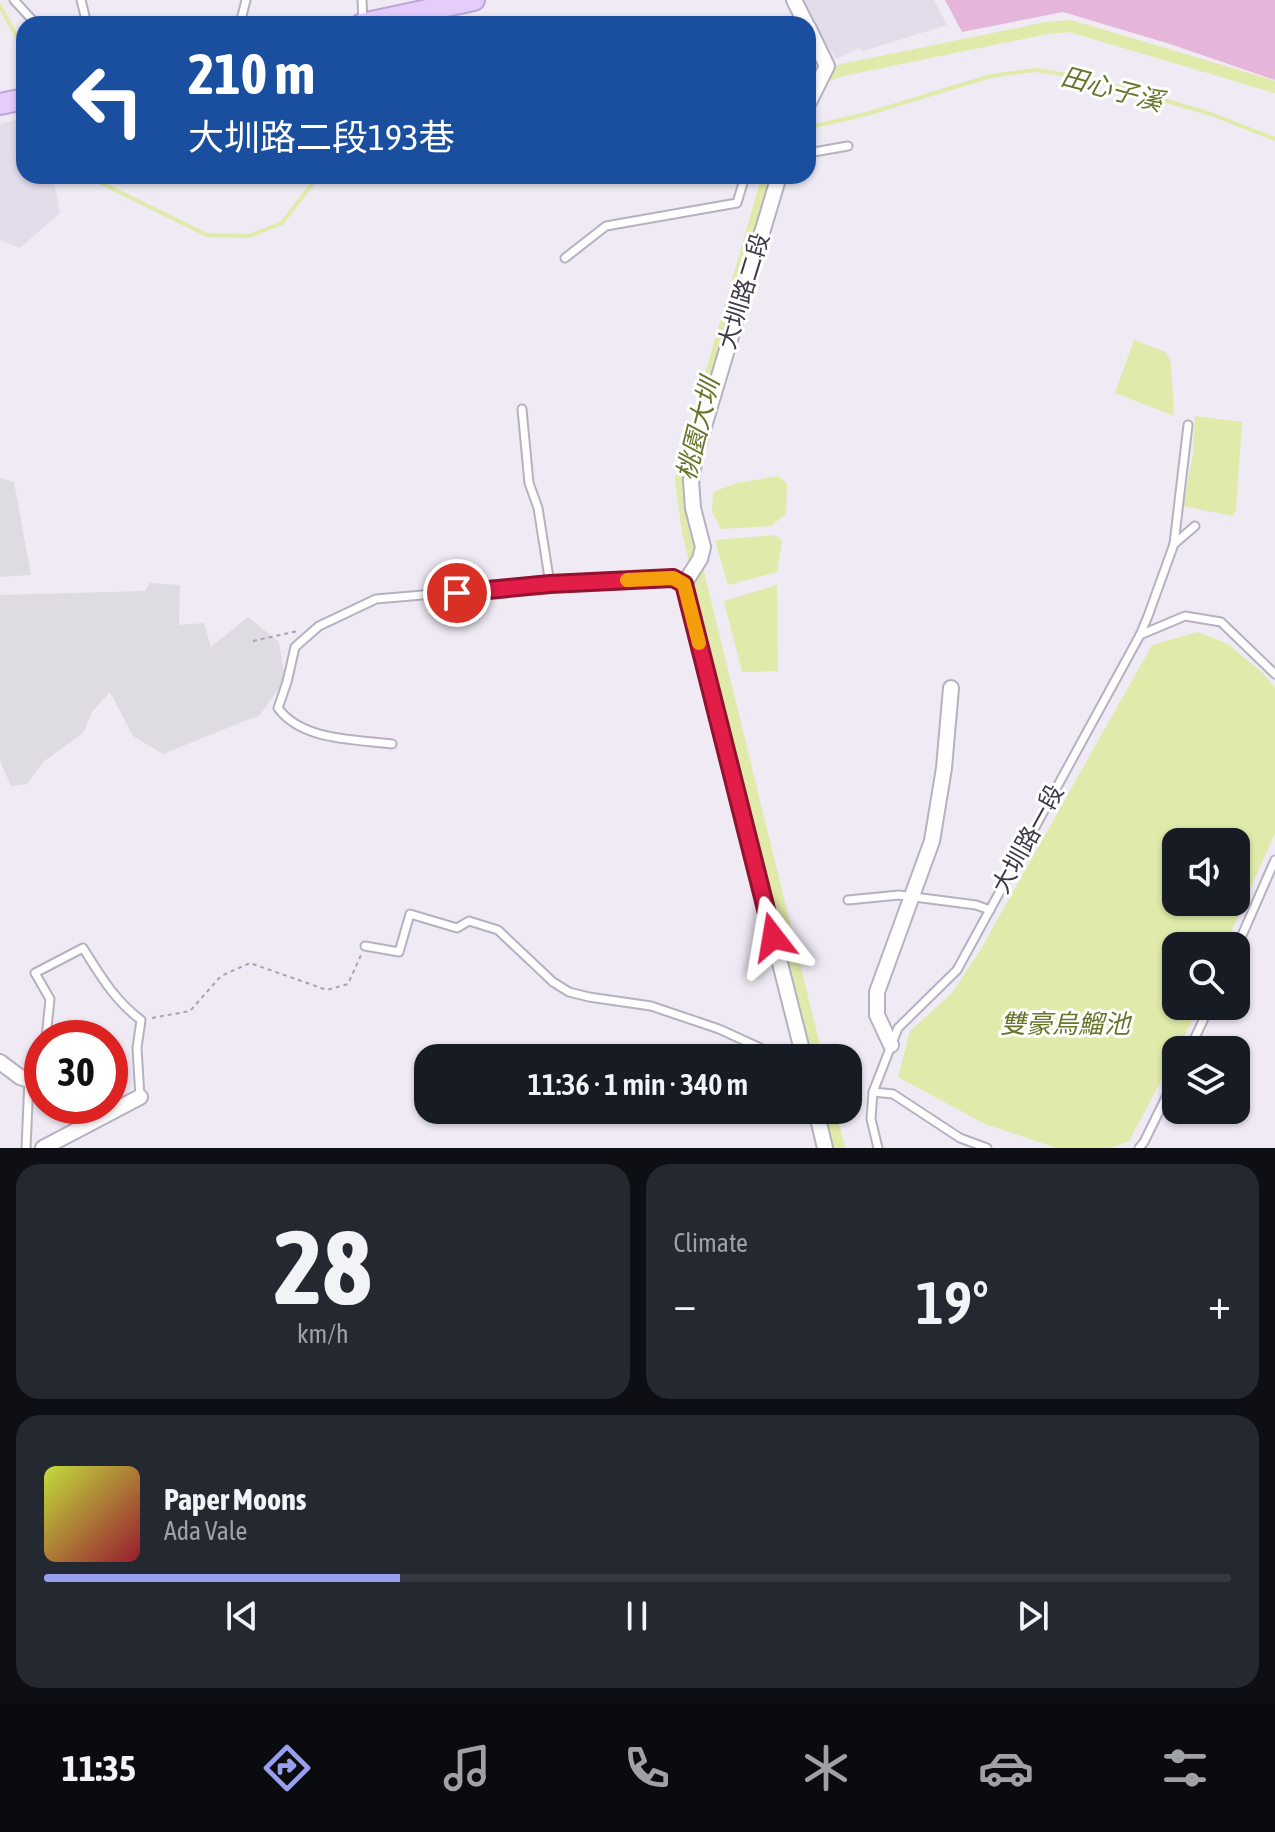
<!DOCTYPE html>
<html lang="en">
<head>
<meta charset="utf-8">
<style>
	body { margin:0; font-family:"Asap Condensed","Noto Sans TC",sans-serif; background:#242831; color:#f1f3f6; height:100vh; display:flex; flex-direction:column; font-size:30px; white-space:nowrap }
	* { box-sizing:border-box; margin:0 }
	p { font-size:26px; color:#9ea1a6 }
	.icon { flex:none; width:44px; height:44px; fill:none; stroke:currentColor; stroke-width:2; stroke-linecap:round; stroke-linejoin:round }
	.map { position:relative; height:1148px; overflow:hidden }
	.details { display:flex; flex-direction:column; gap:16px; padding:16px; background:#0d0f14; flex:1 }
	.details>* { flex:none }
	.top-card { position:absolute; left:16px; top:16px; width:800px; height:168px; border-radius:24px; box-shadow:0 2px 6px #0004; background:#1a4fa0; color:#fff; overflow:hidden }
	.buttons { position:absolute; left:1162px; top:828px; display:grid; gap:16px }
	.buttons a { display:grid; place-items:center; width:88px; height:88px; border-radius:16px; background:#171b24; box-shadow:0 2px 6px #0004; font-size:40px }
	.speed { position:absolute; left:24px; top:1020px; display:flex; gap:16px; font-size:40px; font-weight:700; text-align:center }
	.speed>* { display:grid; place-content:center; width:104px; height:104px; border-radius:50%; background:#171b24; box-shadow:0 2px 6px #0004; line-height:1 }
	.speed .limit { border:12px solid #d22; background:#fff; color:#111 }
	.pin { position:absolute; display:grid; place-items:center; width:68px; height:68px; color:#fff; margin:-34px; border:4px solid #fff; border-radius:50%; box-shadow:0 2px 8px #0007 }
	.me { position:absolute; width:88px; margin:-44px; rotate:346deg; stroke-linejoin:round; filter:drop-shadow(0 0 6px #0008) }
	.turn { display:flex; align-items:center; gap:28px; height:168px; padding:0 40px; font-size:36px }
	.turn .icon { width:104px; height:104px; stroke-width:2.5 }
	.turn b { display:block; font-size:56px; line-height:68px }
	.big { font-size:60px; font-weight:600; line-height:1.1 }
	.details .card { flex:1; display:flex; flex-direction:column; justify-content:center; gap:12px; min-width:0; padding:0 28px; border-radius:24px; background:#242831 }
	.details .dial { align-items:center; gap:0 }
	.dial b { font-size:104px; line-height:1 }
	.song { display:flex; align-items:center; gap:24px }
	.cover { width:96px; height:96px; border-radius:12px; background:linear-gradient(135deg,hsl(70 70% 55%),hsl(350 70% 35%)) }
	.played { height:8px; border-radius:4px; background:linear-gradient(90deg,#989ff1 30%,#363941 30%) }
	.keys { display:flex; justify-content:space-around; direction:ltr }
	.heat { display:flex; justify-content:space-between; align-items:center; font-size:44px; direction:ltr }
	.details .tiles { flex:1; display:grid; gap:16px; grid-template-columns:1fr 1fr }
	.card:last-child { grid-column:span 2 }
	.trip { position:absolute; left:414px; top:1044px; width:448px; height:80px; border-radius:24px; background:#171b24; box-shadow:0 2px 6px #0004; font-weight:600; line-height:80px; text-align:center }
	.menu { display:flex; height:128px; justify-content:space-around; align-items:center; background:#090b0e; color:#9ea1a6 }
	.menu .icon { width:56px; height:56px }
	.menu .selected { color:#989ff1 }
	.menu b { font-size:36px; color:#f1f3f6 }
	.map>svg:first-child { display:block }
	.residential { fill:#e3dceb }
	.industrial { fill:#dedbe3 }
	.green { fill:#e5b6da }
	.water { fill:#e0ebab; fill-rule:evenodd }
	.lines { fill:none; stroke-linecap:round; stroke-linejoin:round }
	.stream { stroke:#e0ebab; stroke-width:4 }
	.canal { stroke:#e0ebab; stroke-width:12 }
	.lane-casing { stroke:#b7b0c2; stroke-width:11 }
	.street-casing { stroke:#b7b0c2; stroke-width:18 }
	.secondary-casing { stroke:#bfa4d9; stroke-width:24 }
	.path { stroke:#ad9fbf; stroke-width:2; stroke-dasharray:4 4; stroke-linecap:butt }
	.lane { stroke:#fff; stroke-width:7 }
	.street { stroke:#fff; stroke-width:14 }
	.secondary { stroke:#e5cdfb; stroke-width:20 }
	.route-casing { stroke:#92132f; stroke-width:20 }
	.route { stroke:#e11d48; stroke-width:14 }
	.slow { stroke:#f59e0b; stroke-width:14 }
	.labels { text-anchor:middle; stroke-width:6; stroke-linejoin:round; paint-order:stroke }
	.street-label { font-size:24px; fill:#3e3847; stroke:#fff }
	.water-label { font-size:26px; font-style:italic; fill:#67762b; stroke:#fff }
</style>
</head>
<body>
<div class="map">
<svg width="1275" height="1148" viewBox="0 0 1275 1148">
	<rect width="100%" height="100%" fill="#efeaf4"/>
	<g class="residential">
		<polygon points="799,0 934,0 947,25 863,51 859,48 836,59"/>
		<polygon points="24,118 24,176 53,176 60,213 20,248 0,240 0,124"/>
	</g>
	<g class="industrial">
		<polygon points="0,478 14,482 31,575 0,577"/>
		<polygon points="149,583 180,585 179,625 204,623 211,647 248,617 279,642 285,680 260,715 163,754 133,736 110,692 92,712 83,733 43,762 27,784 11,786 0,761 0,595 146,591"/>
	</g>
	<polygon class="green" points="945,0 1275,0 1275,80 1170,44 1063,12 962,32"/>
	<g class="water">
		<polygon points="1134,340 1166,352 1171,363 1174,416 1115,393"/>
		<polygon points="1195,416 1242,422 1236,510 1233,516 1183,506 1193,453"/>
		<polygon points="778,476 787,484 786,514 771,526 721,529 712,512 713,492 737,483"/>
		<polygon points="776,535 782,541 777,572 728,585 715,540"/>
		<polygon points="777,585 778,671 742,672 724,601"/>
		<path d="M 1198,632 L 1228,644 L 1264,674 L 1275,688 L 1275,833 L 1225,946 L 1176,946 L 1176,1006 L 1199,1006 L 1178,1050 L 1176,1050 L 1176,1053 L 1129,1141 L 1111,1148 L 1057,1148 L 985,1124 L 898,1077 L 910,1031 L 951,994 L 978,954 L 1152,645 ZM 1236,842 L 1236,902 L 1176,902 L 1176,842 Z"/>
	</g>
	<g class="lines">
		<g class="stream">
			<polyline points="0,6 24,50"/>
			<polyline points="808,126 819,125 866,114 991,76 1035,70 1088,78 1211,114 1275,139"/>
			<polyline points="92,176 101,183 207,235 249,236 282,223 318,176"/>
		</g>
		<g class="canal">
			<polyline points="808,83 842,70 1047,28 1070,26 1275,87"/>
			<polyline points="768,176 681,479 688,532 817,1058"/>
			<polyline points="829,1110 839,1148"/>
		</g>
		<g class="lane-casing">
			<g id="lane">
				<polyline points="14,0 36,24"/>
				<polyline points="81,0 87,24"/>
				<polyline points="362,0 363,22"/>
				<polyline points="240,24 246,0"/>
				<polyline points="808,153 848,146"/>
				<polyline points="565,258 606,226 737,203 745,176"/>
				<polyline points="522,409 529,483 538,508 550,584"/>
				<polyline points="1174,544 1188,425"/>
				<polyline points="1140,635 1185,616 1221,622 1275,674"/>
				<path d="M 392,744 C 355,739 302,741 278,708 L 287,682 L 295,647 L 319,626 L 376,599 L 550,584 L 673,578 L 684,584"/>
				<polyline points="848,900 899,895 976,905 990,910"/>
				<polyline points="365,946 399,952 410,914 457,928 469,921 498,930 553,982 569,992 589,997 651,1006 719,1029 778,1056 789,1057 803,1055"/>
				<polyline points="1236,949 1275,860"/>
				<path d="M 46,1038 L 50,999 L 35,973 L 83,948 C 100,975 115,1001 141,1020 L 137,1048 L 140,1097"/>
				<polyline points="1189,1050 1210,1006"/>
				<polyline points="873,1092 893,1094 960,1138 987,1148"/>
				<polyline points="26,1148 29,1080 42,1051"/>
				<polyline points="878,1148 871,1119 873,1092 898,1028 957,970 1140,635 1148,616 1174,544 1195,526"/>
				<polyline points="1139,1148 1144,1142 1176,1077"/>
			</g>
		</g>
		<g class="street-casing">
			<g id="street">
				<polyline points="794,0 806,24"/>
				<polyline points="808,27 827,66 808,104"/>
				<polyline points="779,176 696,453 691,480 693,508 703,547 700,559 684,584 804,1058"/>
				<polyline points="891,1045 877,1015 877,992 932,841 944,768 951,688"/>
				<polyline points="0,1062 20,1077 29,1080"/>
				<polyline points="816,1110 825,1148"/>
				<polyline points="43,1148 140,1097"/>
			</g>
		</g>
		<g class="secondary-casing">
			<g id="secondary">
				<polyline points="362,24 474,0"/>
				<polyline points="0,104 24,99"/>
			</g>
		</g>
		<g class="path">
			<polyline points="253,641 298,631"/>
			<polyline points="152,1018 190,1011 221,976 250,963 327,990 348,984 361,955"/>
		</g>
		<use href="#lane" class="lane"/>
		<use href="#street" class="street"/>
		<use href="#secondary" class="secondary"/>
	</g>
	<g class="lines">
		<g class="route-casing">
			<polyline id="route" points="457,593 550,584 673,578 684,584 773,937"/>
		</g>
		<use href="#route" class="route"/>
		<polyline class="slow" points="627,580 673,578 684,584 699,643"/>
	</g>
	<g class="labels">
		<g class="street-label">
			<text transform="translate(744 291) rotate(-73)" y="8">大圳路二段</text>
			<text transform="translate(1028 839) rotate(-61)" y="8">大圳路一段</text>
		</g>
		<g class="water-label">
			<text transform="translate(1112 89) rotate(15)" y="9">田心子溪</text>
			<text transform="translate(698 429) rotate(-76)" y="9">桃園大圳</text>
			<text x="1065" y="1033">雙豪烏鰡池</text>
		</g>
	</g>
</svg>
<div class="buttons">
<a><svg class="icon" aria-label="sound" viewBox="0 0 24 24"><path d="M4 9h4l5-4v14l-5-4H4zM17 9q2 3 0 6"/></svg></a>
<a><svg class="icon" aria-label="search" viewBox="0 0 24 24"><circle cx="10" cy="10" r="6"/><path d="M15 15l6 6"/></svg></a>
<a><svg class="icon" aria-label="layers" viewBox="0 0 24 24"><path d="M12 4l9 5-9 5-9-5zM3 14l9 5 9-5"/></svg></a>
</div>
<div class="speed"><div class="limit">30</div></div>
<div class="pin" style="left:457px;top:593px;background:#d93025"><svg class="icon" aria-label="arrive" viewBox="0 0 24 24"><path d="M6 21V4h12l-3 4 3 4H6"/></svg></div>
<svg class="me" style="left:773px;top:937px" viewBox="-20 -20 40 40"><path d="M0-17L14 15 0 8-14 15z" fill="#e11d48" stroke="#fff" stroke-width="4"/></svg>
<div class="trip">11:36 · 1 min · 340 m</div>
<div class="top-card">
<div class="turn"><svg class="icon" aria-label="left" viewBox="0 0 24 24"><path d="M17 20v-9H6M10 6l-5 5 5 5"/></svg><div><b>210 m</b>大圳路二段193巷</div></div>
</div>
</div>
<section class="details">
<div class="tiles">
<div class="card dial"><b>28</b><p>km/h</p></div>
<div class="card"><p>Climate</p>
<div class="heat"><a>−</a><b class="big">19°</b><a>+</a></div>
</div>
<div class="card">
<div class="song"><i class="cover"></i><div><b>Paper Moons</b><p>Ada Vale</p></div></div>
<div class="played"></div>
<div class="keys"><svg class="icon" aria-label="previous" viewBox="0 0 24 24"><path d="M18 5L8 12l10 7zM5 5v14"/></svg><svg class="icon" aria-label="pause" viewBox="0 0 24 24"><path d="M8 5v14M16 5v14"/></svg><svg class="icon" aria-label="next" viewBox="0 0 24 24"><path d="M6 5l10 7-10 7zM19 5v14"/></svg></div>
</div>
</div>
</section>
<nav class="menu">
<b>11:35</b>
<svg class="icon selected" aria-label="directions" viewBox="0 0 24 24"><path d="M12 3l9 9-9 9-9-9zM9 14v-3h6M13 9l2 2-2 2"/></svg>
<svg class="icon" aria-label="music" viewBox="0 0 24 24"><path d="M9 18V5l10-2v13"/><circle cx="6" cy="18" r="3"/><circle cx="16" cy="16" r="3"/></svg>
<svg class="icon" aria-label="phone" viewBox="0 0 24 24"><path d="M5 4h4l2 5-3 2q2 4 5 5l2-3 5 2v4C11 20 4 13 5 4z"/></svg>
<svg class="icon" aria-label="climate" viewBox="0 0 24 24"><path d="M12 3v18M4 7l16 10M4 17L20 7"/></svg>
<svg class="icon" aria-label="car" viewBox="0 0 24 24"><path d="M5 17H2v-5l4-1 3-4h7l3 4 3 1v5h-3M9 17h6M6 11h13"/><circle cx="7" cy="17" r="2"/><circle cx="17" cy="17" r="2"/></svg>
<svg class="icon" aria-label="filters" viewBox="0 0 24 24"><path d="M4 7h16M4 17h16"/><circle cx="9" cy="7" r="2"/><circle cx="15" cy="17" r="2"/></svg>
</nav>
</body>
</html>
